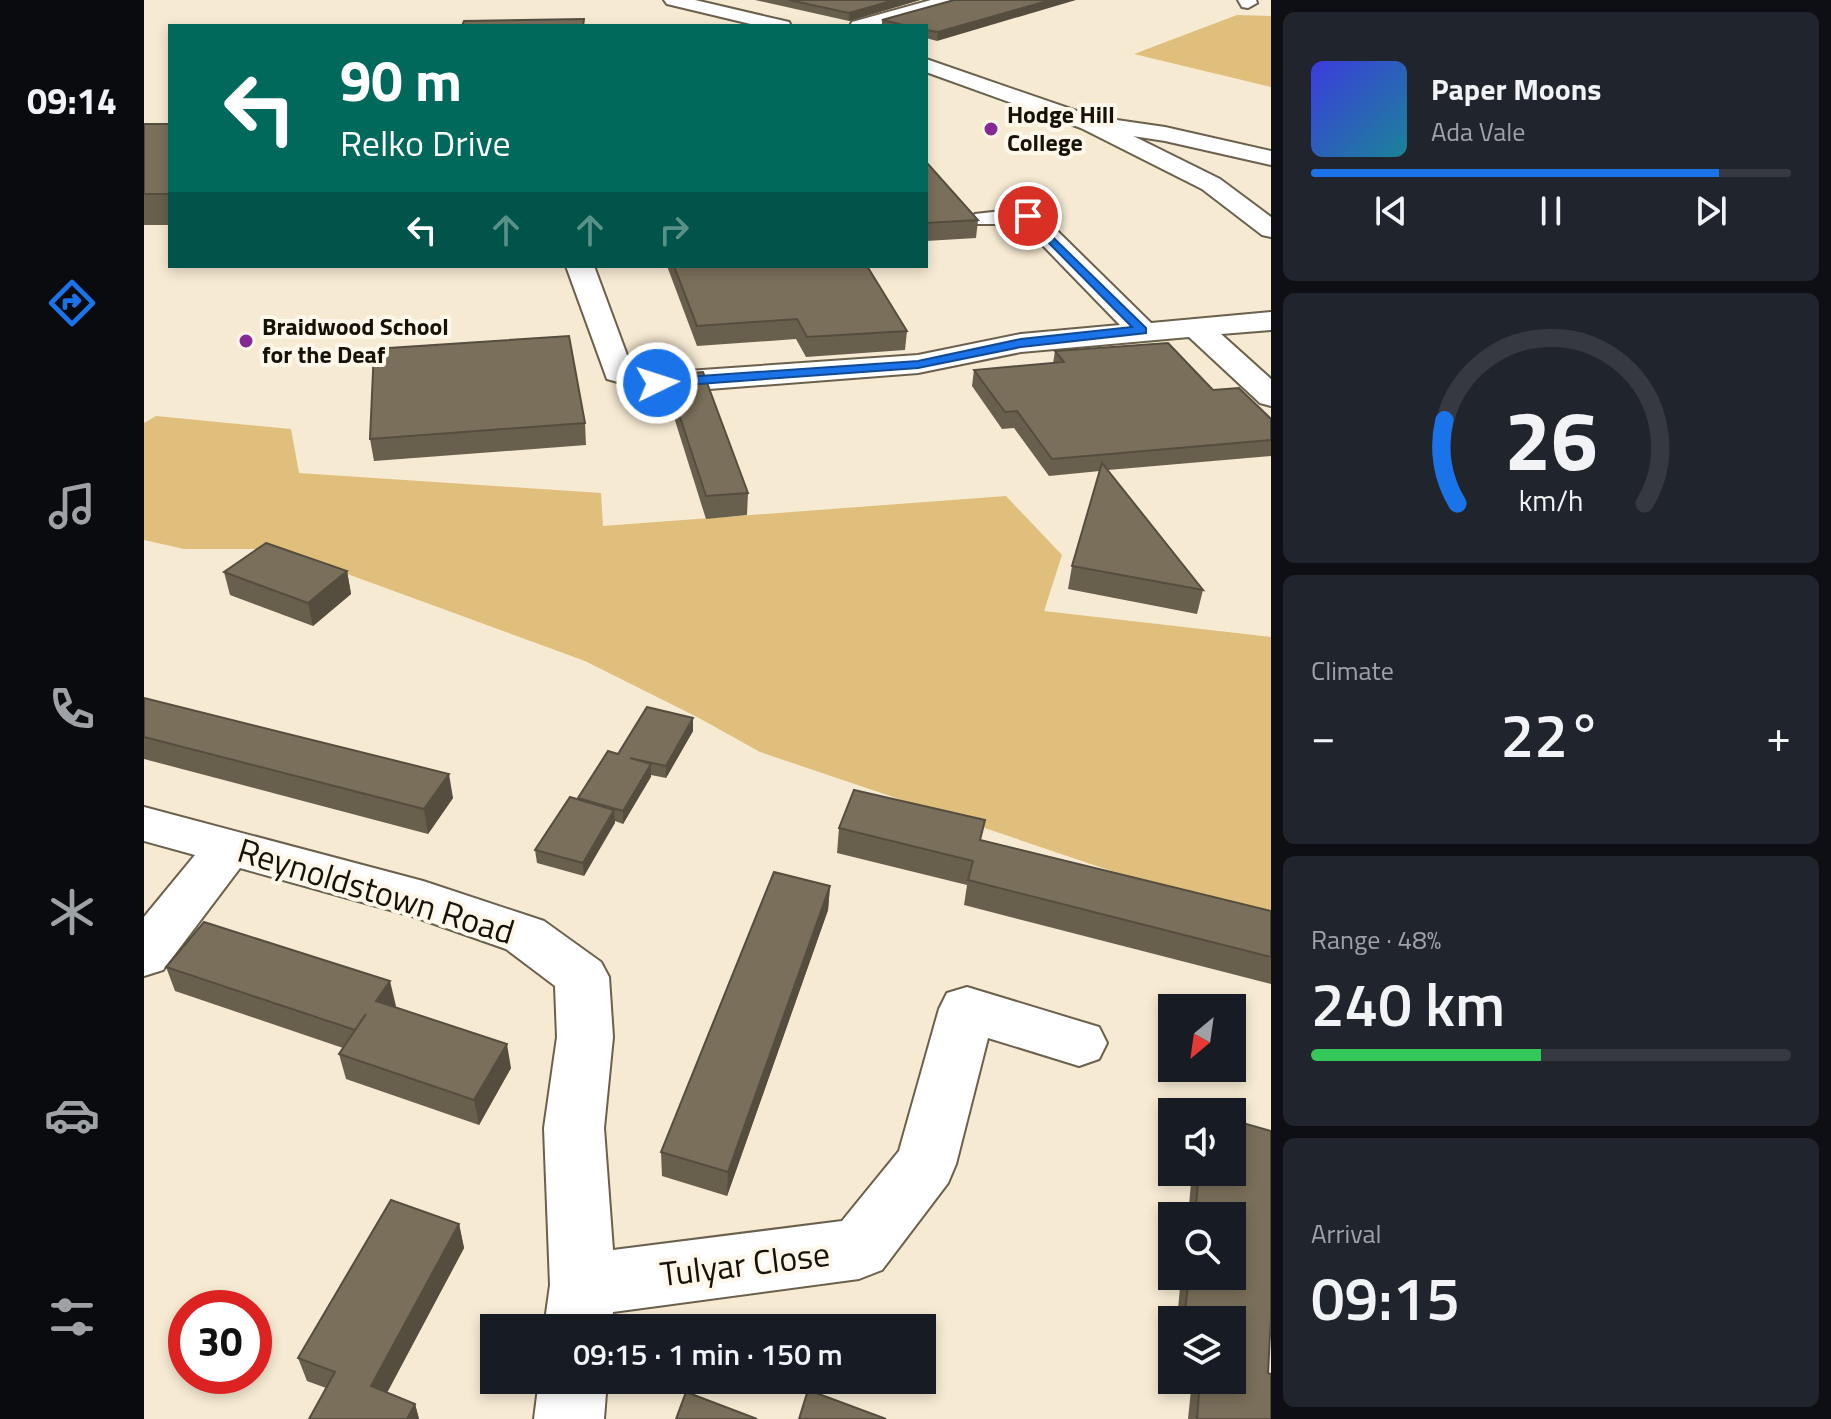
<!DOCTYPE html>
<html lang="en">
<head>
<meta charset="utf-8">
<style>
	body { margin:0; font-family:"Titillium Web",sans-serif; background:#20242c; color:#f1f3f6; height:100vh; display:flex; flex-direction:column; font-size:30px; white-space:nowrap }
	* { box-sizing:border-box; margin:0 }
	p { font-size:26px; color:#9ea1a6 }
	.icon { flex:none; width:44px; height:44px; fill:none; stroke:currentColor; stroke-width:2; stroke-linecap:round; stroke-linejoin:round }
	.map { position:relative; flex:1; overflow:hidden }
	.side { display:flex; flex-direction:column; gap:12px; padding:12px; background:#0d0f14; width:560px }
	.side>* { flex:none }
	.guide { position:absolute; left:24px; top:24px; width:760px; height:244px; border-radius:0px; box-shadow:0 4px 12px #0003; background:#00695c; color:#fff; overflow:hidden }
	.needle { width:52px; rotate:209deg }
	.controls { position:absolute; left:1014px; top:994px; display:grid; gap:16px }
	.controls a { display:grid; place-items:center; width:88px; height:88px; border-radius:0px; background:#171b24; box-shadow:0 4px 12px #0003; font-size:40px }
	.speed { position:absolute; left:24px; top:1290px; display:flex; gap:16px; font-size:40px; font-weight:700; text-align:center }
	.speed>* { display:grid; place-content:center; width:104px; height:104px; border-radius:50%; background:#171b24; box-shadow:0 4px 12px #0003; line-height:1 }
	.speed .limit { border:12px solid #d22; background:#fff; color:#111 }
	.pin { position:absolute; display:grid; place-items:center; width:68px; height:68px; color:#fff; margin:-34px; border:4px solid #fff; border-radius:50%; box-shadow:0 2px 8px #0007 }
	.me { position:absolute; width:88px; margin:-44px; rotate:86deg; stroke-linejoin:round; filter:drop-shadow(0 0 6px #0008) }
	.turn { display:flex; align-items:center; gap:28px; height:168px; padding:0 40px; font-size:36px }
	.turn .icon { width:104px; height:104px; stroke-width:2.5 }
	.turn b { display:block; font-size:56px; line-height:68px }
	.lanes { display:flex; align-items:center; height:76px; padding:0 40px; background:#0003; justify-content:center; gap:40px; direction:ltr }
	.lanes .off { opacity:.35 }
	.big { font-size:60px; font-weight:600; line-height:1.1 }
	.side .widget { flex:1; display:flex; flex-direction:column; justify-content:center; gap:12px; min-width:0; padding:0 28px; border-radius:12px; background:#20242c }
	.side .dial { align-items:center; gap:0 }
	.dial svg { height:208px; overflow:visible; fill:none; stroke:#363941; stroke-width:7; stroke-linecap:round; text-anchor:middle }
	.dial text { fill:#f1f3f6; stroke:none }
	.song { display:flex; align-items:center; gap:24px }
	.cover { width:96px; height:96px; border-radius:12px; background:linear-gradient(135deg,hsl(240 70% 55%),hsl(190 70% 35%)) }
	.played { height:8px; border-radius:4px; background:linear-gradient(90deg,#1a73e8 85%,#363941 85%) }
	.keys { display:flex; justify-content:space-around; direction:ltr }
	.heat { display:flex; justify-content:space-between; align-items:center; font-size:44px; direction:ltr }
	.charge { height:12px; border-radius:6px; background:linear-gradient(90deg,#34c759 48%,#363941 0) }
	.trip { position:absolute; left:336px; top:1314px; width:456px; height:80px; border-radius:0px; background:#171b24; box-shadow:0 4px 12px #0003; font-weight:600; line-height:80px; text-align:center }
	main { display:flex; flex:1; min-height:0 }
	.tab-bar { display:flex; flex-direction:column; width:144px; justify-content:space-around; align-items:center; background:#090b0e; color:#9ea1a6 }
	.tab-bar .icon { width:56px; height:56px }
	.tab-bar .current { color:#1a73e8 }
	.tab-bar b { font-size:36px; color:#f1f3f6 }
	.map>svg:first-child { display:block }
	.green { fill:#dfbf7b }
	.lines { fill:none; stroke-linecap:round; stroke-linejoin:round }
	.minor-casing { stroke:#6a604c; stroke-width:4 }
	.tertiary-casing { stroke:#6a604c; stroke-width:4 }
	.minor { fill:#fff; fill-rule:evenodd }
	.tertiary { fill:#fff; fill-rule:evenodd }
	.wall { fill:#695f4d }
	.shaded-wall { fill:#554e3f }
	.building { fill:#7a6f5a; stroke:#554e3f; stroke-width:2 }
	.route { fill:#1a73e8; stroke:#114b97; stroke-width:2 }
	.poi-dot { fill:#862994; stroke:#fff8ea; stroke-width:3 }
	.labels { text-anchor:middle; stroke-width:8; stroke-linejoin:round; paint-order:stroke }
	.far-poi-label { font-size:24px; font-weight:bold; fill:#16120a; stroke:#fff8ea; text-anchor:start }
	.near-street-label { font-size:34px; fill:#16120a; stroke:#fff8ea }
</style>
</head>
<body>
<main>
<nav class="tab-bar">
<b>09:14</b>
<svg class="icon current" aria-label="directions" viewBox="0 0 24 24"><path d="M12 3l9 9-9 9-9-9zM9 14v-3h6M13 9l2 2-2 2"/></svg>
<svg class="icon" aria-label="music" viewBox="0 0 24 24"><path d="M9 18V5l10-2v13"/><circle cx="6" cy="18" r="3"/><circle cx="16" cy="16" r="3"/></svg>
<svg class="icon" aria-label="phone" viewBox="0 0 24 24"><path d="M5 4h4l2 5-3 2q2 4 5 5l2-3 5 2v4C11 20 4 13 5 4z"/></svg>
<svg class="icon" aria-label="climate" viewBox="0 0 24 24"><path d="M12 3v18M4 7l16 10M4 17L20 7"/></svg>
<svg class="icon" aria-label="car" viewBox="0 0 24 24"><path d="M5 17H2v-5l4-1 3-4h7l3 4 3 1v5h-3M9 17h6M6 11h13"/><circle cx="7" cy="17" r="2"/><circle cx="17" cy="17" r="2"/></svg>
<svg class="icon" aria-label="filters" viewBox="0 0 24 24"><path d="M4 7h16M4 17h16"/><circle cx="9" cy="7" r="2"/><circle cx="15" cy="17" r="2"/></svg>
</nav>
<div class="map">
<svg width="1127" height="1419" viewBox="0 0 1127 1419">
	<rect width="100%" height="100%" fill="#f6ead2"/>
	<g class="green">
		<polygon points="1093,15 1127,16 1127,87 990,54"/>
		<polygon points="12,416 147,429 155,473 457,493 459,526 862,496 918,555 900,611 1127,637 1127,917 1065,904 616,752 555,718 441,661 135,549 40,549 0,540 0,423"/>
	</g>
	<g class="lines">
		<g class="minor-casing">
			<g id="minor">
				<polygon points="787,0 815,0 812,4 735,26 706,26 708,22"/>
				<polygon points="1094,0 1112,0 1113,3 1104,8 1098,7"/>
				<polygon points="945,116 1021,127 1127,151 1127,165 1021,141 937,128 934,123 937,118"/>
				<polygon points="884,208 893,211 1007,323 1127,312 1127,330 1077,334 1127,379 1127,406 1116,403 1045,337 877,352 774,373 513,393 463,379 422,266 450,266 487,366 514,373 774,355 877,334 976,325 878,224 831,224 827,219 831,214"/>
				<polygon points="0,807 279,881 400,921 457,962 465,977 469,1037 460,1128 469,1250 698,1221 755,1151 795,1009 803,993 823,987 955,1027 963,1043 955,1059 935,1066 844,1038 812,1164 804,1183 738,1270 715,1279 469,1312 468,1328 400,1328 406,1285 400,1128 413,1037 411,986 362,949 268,916 96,868 19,970 0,976 0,917 51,855 0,841"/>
				<polygon points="395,1380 463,1380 460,1419 390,1419"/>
			</g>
		</g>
		<g class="tertiary-casing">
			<g id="tertiary">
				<polygon points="520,0 551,0 645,22 647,26 615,26 523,4"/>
				<polygon points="782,59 953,118 1076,179 1127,217 1127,237 1118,235 1058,189 937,128 782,72"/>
			</g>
		</g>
		<use href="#minor" class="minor"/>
		<use href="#tertiary" class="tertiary"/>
	</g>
	<g class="wall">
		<polygon points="611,0 776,0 705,21"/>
		<polygon points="810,0 793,41 782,38 782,26 738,26 738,20"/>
		<rect x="0" y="124" width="26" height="101"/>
		<polygon points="782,164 834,220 832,238 782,241"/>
		<polygon points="523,266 723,266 763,331 761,350 662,357 652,339 553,346"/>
		<polygon points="911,351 1069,390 1127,419 1127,456 964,470 1059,590 1053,614 924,589 928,566 956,471 905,476 870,428 858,429 828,386 830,370 909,363"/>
		<polygon points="522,375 604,493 603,515 562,519 523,395"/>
		<polygon points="441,423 442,445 230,461 226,439"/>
		<polygon points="203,571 207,594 169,626 86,595 80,572"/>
		<polygon points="0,698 309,798 284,834 0,759"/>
		<polygon points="549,718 549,731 522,778 507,775 479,824 471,821 440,876 393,863 391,850 434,800 434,798 474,754"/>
		<polygon points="695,828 838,840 1127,911 1127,984 820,905 823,885 693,853"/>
		<polygon points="686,886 684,910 583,1196 518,1176 517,1152"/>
		<polygon points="22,967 252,1006 251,1007 367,1068 335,1125 202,1079 195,1054 199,1048 31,991"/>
		<polygon points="1048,1172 1088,1172 1124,1373 1127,1419 1044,1419 1048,1380 1088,1380 1088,1320 1033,1320 1037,1276 1088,1276 1088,1216 1044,1216"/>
		<polygon points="315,1224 320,1248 243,1392 271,1404 275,1419 165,1419 182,1388 163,1381 154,1358"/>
	</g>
	<g class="shaded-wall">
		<polygon points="751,0 776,0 705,21 705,13"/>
		<polygon points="907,0 932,0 793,41 794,32"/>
		<polygon points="203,571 207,594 169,626 164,603"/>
		<polygon points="549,718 549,731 522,778 522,766"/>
		<polygon points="507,764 507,777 479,824 479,811"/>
		<polygon points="305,774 309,798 284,834 280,809"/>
		<polygon points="470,810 471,823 440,876 439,863"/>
		<polygon points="686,886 684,910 583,1196 584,1172"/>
		<polygon points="246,981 252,1006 238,1025 232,1001"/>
		<polygon points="363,1044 367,1068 335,1125 330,1100"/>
		<polygon points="315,1224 320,1248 235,1408 227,1386"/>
		<polygon points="271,1404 275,1419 263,1419"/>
	</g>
	<g class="building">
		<polygon points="645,0 751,0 705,13"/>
		<polygon points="810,0 907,0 794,32 782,30 782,26 764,26 738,20"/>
		<polygon points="440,19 439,26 318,26 320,21"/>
		<rect x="0" y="124" width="26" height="70"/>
		<polygon points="782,164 784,164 834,220 782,223"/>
		<polygon points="530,266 723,266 763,331 663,337 653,319 553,326"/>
		<polygon points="425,336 441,423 226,439 230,349"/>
		<polygon points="1024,343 1069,390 1095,388 1127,419 1127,440 908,459 873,411 861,412 830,370 920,362 911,351"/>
		<polygon points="559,372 604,493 562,496 522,375"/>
		<polygon points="958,463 1059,590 928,566"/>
		<polygon points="122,543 203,571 164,603 80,572"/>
		<polygon points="0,698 305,774 280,809 0,737"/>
		<polygon points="503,707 549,718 522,766 486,758 507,764 479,811 434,798 464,751 474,754"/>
		<polygon points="710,790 841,820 836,840 1127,911 1127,957 824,880 829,861 695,828"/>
		<polygon points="426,797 470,810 439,863 391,850"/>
		<polygon points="630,872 686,886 584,1172 517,1152"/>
		<polygon points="60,922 246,981 232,1001 363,1044 330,1100 195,1054 222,1014 211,1030 22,967"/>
		<polygon points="1088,1120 1127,1131 1127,1317 1124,1373 1127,1374 1127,1419 1053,1419 1056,1380 1088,1380 1088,1320 1040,1320 1045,1276 1088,1276 1088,1216 1051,1216 1055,1172 1088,1172"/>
		<polygon points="247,1200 315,1224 227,1386 271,1404 263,1419 165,1419 191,1372 154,1358"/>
		<polygon points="664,1390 742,1419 655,1419"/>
		<polygon points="542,1392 613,1419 532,1419"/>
	</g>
	<polygon class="route" points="884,213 1002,328 1002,333 877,347 774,368 513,387 507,383 513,379 774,361 877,339 988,327 880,218 879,216"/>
	<g class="poi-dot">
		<circle cx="847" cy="129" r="8"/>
		<circle cx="102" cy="341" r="8"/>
	</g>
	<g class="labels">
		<g class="far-poi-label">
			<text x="863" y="123">Hodge Hill<tspan x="863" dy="28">College</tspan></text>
			<text x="118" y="335">Braidwood School<tspan x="118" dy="28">for the Deaf</tspan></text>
		</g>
		<g class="near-street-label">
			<text transform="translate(232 891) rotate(17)" y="12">Reynoldstown Road</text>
			<text transform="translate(601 1264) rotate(-7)" y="12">Tulyar Close</text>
		</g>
	</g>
</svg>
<div class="controls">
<a><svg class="needle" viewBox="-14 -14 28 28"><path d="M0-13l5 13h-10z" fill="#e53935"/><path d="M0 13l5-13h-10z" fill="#9ea1a6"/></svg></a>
<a><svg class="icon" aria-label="sound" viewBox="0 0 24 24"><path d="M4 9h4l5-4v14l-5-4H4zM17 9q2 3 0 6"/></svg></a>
<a><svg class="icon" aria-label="search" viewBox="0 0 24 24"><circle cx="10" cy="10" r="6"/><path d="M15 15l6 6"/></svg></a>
<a><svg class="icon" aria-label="layers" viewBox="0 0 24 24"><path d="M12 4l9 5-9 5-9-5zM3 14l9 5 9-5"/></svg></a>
</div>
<div class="speed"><div class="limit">30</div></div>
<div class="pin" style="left:884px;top:216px;background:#d93025"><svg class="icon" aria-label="arrive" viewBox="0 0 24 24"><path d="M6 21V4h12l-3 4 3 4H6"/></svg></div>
<svg class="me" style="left:513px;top:383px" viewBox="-20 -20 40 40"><circle r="17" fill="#1a73e8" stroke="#fff" stroke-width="3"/><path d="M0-11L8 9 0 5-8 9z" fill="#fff"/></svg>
<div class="trip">09:15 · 1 min · 150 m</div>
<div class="guide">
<div class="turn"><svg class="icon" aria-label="left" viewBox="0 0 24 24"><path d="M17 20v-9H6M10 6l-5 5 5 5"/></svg><div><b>90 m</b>Relko Drive</div></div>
<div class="lanes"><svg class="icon" aria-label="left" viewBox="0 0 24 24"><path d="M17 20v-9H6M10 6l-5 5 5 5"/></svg><svg class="icon off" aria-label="ahead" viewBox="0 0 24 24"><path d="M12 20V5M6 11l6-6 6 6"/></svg><svg class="icon off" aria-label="ahead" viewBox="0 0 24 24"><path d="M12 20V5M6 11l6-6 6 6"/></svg><svg class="icon off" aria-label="right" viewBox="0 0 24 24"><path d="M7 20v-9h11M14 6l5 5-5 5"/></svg></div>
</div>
</div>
<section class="side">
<div class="widget">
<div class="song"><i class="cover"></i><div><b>Paper Moons</b><p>Ada Vale</p></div></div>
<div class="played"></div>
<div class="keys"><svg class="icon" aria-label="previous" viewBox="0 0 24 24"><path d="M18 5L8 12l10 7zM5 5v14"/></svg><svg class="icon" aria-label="pause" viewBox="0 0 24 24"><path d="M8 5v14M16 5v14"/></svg><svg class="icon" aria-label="next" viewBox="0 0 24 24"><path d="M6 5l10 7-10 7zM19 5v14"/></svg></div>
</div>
<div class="widget dial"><svg viewBox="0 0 100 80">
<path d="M14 69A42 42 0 1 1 86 69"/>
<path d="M14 69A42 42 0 0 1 9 37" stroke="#1a73e8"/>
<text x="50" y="56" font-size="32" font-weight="700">26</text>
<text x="50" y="72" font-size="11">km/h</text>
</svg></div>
<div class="widget"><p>Climate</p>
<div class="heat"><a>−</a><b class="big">22°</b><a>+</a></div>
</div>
<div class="widget"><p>Range · 48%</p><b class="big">240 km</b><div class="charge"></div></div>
<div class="widget"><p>Arrival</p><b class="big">09:15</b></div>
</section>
</main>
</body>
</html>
